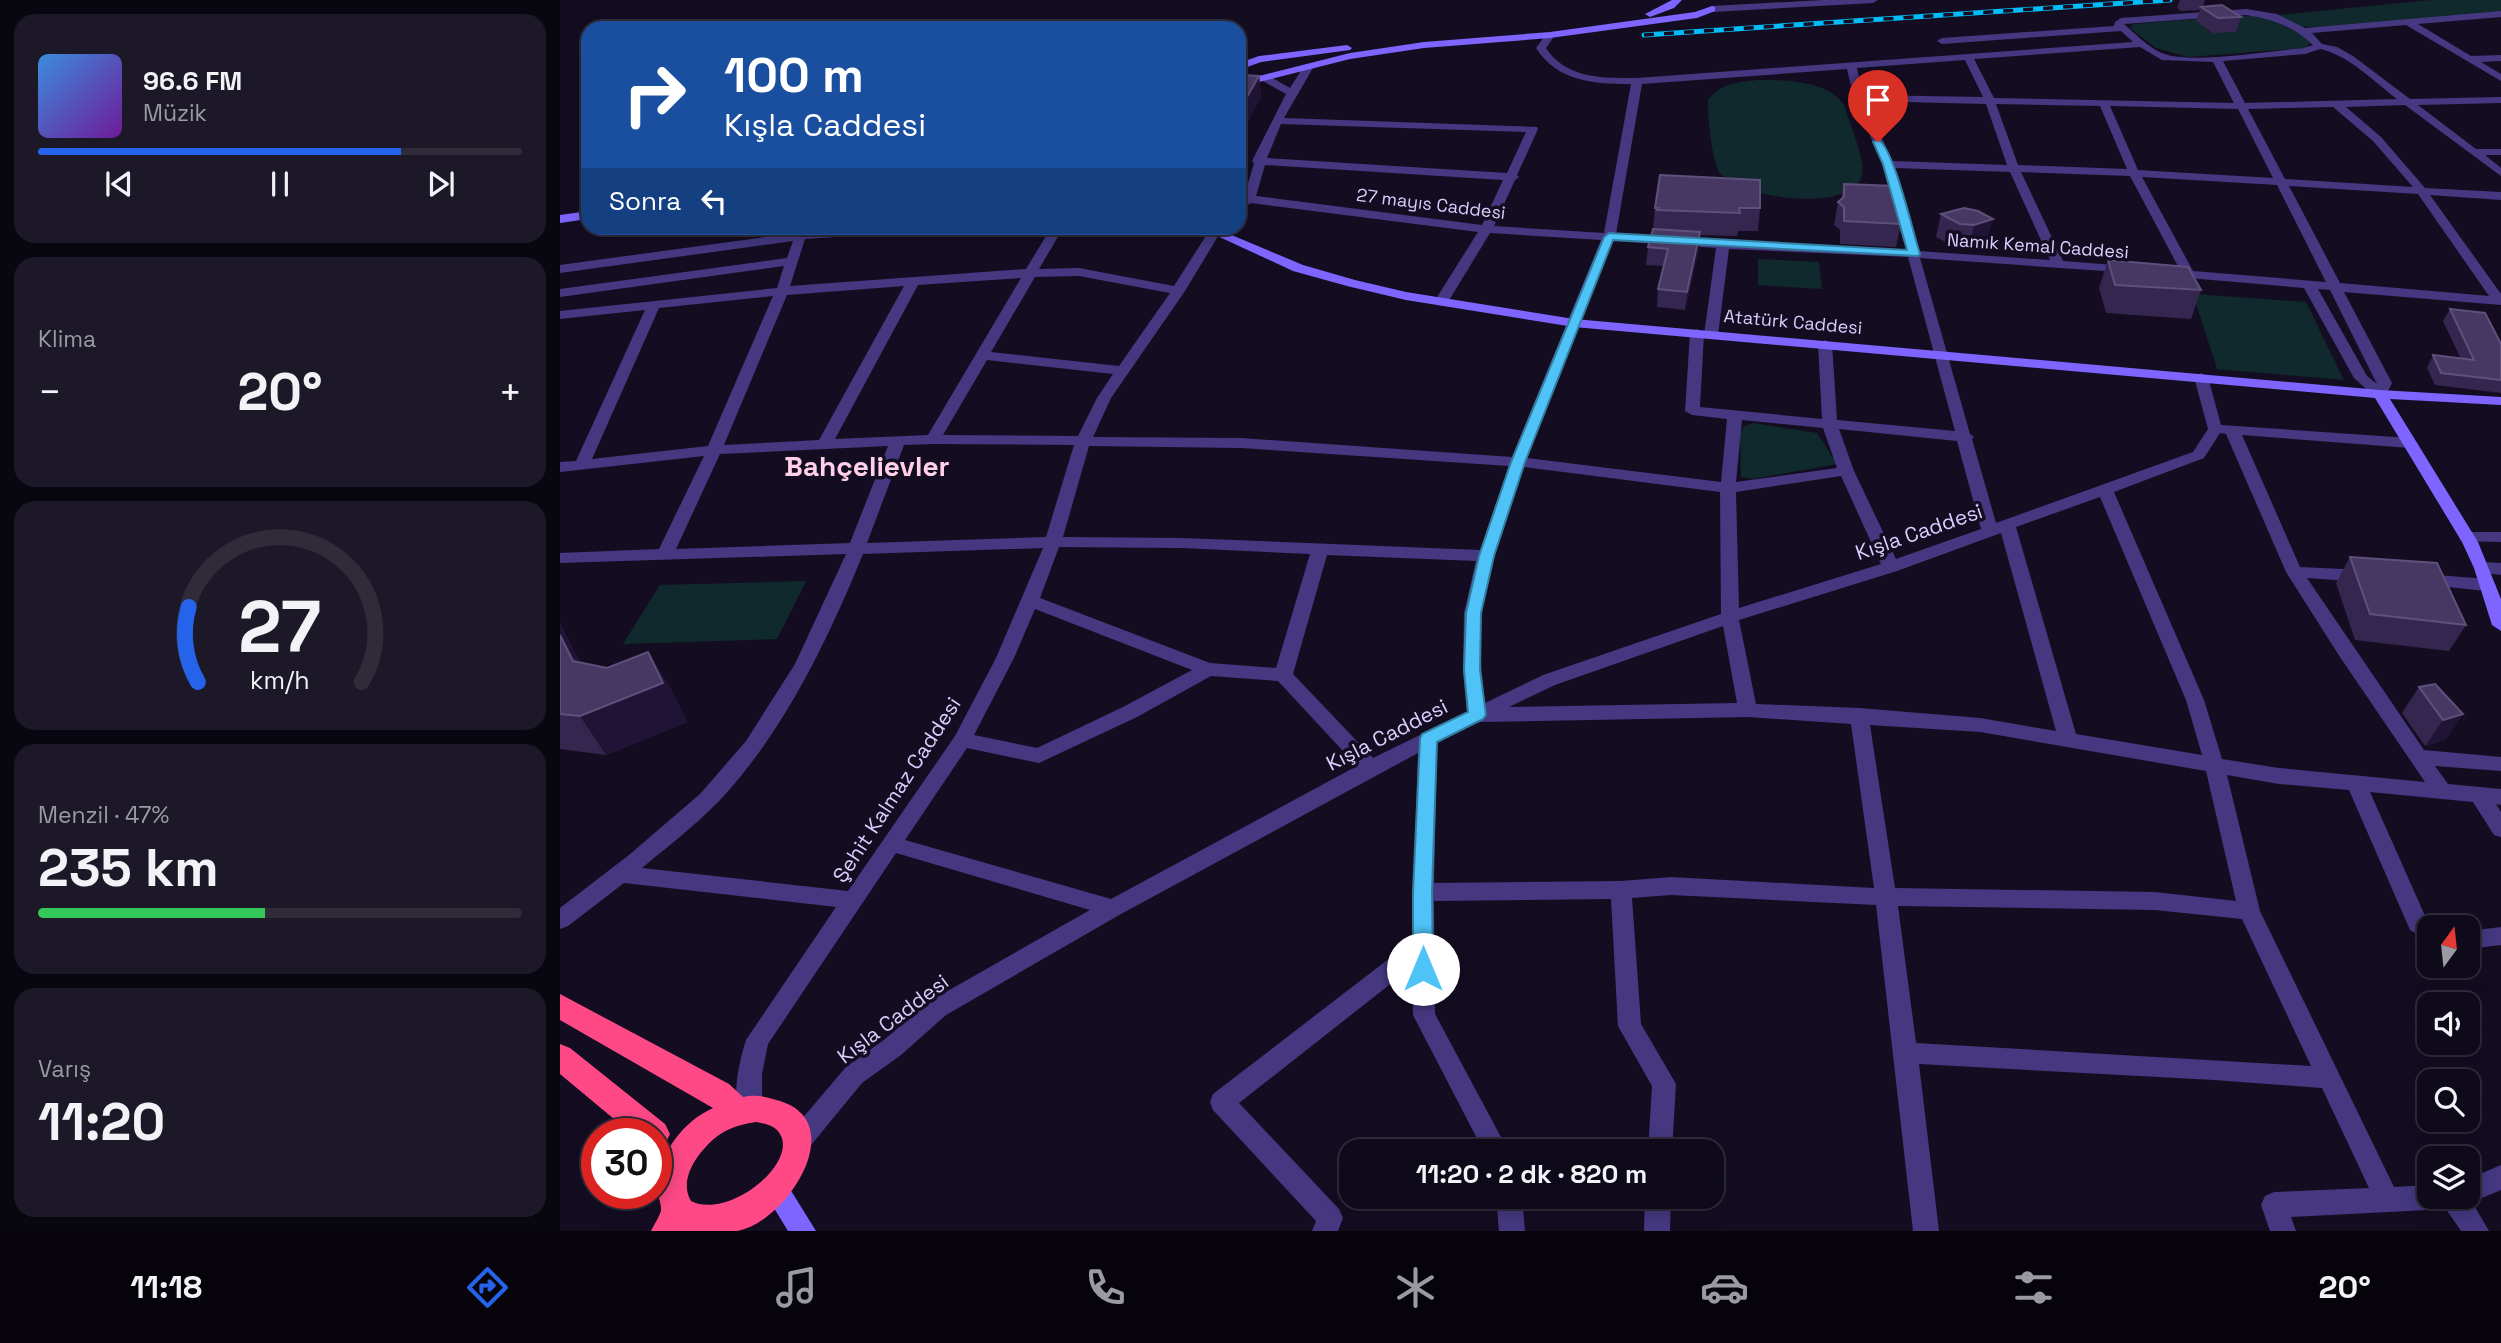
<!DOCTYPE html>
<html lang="tr">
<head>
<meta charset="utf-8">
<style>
	body { margin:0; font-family:"Space Grotesk",sans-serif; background:#1d1827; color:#f1f3f6; height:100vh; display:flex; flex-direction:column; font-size:26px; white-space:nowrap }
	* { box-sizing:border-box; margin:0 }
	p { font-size:23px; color:#9b9aa2 }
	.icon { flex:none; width:38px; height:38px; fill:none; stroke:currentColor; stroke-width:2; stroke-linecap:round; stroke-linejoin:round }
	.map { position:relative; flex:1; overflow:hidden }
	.details { display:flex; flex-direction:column; gap:14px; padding:14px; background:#08060e; width:560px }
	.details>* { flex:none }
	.hud { position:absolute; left:21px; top:21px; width:665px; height:214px; border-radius:21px; box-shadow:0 4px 18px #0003,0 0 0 2px #2f2b39; background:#1a4fa0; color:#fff; overflow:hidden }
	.needle { width:46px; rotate:15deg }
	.controls { position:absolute; left:1857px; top:915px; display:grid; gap:14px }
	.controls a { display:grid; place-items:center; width:63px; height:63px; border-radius:14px; background:#0f0a1a; box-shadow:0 4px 18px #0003,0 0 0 2px #2f2b39; font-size:35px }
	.speed { position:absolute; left:21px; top:1118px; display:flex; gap:14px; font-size:35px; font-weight:700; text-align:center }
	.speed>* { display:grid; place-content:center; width:91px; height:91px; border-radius:50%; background:#0f0a1a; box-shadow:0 4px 18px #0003,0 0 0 2px #2f2b39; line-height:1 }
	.speed .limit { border:10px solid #d22; background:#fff; color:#111 }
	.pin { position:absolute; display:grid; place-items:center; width:60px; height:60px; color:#fff; margin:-72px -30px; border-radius:50% 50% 50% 0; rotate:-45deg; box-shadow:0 0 7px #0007 }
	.pin .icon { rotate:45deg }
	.me { position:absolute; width:77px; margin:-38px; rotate:0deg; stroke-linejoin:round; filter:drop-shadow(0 0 5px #0008) }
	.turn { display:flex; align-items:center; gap:24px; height:147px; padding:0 28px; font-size:32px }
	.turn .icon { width:91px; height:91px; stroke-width:2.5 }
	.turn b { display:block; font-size:49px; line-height:60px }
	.then { display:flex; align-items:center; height:66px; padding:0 28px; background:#0003; gap:14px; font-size:26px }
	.big { font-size:52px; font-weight:800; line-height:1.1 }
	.details .tile { flex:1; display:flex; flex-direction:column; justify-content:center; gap:10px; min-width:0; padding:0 24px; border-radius:21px; background:#1d1827 }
	.details .dial { align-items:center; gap:0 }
	.dial svg { height:182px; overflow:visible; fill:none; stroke:#2f2b39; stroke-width:7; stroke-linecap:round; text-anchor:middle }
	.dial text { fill:#f1f3f6; stroke:none }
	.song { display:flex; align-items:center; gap:21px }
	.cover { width:84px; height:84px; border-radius:10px; background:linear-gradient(135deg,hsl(210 70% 55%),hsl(280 70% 35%)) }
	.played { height:7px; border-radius:4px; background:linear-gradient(90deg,#2563eb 75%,#2f2b39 75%) }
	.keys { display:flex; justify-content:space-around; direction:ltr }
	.heat { display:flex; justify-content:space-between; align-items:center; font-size:38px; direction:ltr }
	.charge { height:10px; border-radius:5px; background:linear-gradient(90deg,#34c759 47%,#2f2b39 0) }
	.trip { position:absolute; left:779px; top:1139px; width:385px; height:70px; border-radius:21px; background:#0f0a1a; box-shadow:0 4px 18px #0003,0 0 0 2px #2f2b39; font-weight:800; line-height:70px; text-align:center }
	.menu { display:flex; height:112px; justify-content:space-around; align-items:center; background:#06040a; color:#9b9aa2 }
	.menu .icon { width:49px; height:49px }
	.menu .current { color:#2563eb }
	.menu b { font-size:32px; color:#f1f3f6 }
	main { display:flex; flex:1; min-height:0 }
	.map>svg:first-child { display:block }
	.green { fill:#10292c }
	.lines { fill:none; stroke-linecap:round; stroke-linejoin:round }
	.street { fill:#453881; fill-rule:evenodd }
	.secondary { fill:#7e65ff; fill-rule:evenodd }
	.highway { fill:#ff4987; fill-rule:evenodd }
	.rail-casing { stroke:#00bef9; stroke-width:5 }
	.rail { stroke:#140d22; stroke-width:3.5; stroke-dasharray:10; stroke-linecap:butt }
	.wall { fill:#352650 }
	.shaded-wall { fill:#201436 }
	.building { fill:#463863; stroke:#5e4f7b; stroke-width:2 }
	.route { fill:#4fc3f7; stroke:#337fa1; stroke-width:2 }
	.labels { text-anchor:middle; stroke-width:7; stroke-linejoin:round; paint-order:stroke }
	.far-street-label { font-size:18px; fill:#dbceff; stroke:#140d22 }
	.street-label { font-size:21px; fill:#dbceff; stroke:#140d22 }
	.district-label { font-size:28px; font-weight:bold; fill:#ffd0e8; stroke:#140d22 }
</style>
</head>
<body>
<main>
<section class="details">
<div class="tile">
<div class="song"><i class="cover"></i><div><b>96.6 FM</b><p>Müzik</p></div></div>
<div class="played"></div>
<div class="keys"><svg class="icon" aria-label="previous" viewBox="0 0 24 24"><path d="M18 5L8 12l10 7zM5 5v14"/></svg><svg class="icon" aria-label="pause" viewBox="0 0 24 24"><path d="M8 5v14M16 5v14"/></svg><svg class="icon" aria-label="next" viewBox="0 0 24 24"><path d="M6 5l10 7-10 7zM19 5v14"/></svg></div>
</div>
<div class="tile"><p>Klima</p>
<div class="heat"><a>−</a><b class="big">20°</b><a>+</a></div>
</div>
<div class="tile dial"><svg viewBox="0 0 100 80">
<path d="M14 69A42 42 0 1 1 86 69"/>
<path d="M14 69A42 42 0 0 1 10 36" stroke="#2563eb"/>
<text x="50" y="56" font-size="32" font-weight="700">27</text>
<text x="50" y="72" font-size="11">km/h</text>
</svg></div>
<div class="tile"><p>Menzil · 47%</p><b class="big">235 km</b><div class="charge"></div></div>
<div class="tile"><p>Varış</p><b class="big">11:20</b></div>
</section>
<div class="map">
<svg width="1941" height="1231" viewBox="0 0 1941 1231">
	<rect width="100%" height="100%" fill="#140d22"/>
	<g class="green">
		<polygon points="1871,0 1941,0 1941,14 1761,27 1735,26 1718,15"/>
		<polygon points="1697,15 1711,18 1752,41 1745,48 1628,57 1596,48 1570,28 1573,24"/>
		<path d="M 1197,80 C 1225,80 1270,80 1285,107 C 1289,122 1306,162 1302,175 C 1291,214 1181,199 1160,173 C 1152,163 1147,113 1148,100 C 1159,84 1179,82 1197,80 Z"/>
		<polygon points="1198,259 1259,262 1262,289 1198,285"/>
		<polygon points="1633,294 1746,302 1784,380 1657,369"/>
		<polygon points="1193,423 1257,433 1277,464 1193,479 1181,477 1180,435 1183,427"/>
		<polygon points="246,581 217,639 63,644 100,585"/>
	</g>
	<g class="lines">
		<g class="street">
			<polygon points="1264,0 1318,0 1313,3 1152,12 1147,9 1152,6"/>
			<path d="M 1686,9 L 1717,14 L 1745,28 L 1941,11 L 1941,17 L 1858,24 L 1911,56 L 1941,55 L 1941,61 L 1921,62 L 1941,74 L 1941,81 L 1846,25 L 1752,33 L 1762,44 L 1777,47 L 1793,56 L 1850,99 L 1941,97 L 1941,103 L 1858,105 L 1916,149 L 1941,149 L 1941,155 L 1925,155 L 1941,168 L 1941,176 L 1845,105 L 1786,107 L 1821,137 L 1865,188 L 1941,192 L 1941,200 L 1870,195 L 1941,294 L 1941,305 L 1784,292 L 1832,383 L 1825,397 L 1815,397 L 1794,378 L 1744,288 L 1605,276 L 1605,270 L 1620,270 L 1570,176 L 1461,172 L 1503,261 L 1568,266 L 1574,270 L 1573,273 L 1360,258 L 1410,434 L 1414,437 L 1412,439 L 1436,523 L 1633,452 L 1648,429 L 1634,377 L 1641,373 L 1648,377 L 1661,425 L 1850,438 L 1858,443 L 1850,448 L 1682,435 L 1740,567 L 1804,570 L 1812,576 L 1804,582 L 1747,578 L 1864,750 L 1941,757 L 1941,771 L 1875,766 L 1888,784 L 1941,789 L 1941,805 L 1936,804 L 1941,812 L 1941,837 L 1934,835 L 1913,802 L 1810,792 L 1866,918 L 1878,928 L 1869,928 L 1869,941 L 1850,930 L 1789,790 L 1719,784 L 1667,775 L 1700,911 L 1834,1187 L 1869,1185 L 1869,1197 L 1908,1197 L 1908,1179 L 1941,1165 L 1941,1190 L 1912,1202 L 1929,1231 L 1901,1231 L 1886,1209 L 1731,1217 L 1736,1231 L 1710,1231 L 1701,1205 L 1705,1196 L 1714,1192 L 1809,1188 L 1762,1088 L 1654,1080 L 1359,1064 L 1379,1231 L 1353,1231 L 1316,905 L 1111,895 L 1072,898 L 1081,1024 L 1116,1084 L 1112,1152 L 1088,1152 L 1092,1086 L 1058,1026 L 1051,899 L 874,901 L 875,1014 L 949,1152 L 924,1152 L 853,1015 L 852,967 L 679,1103 L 779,1209 L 783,1218 L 778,1231 L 752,1231 L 756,1221 L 653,1110 L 650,1102 L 653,1094 L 852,941 L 858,753 L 561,914 L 386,1015 L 341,1055 L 302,1083 L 247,1150 L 238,1154 L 229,1150 L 226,1142 L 229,1134 L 286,1067 L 325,1039 L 370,1001 L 530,910 L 336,853 L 208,1044 L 202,1074 L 202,1109 L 199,1117 L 190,1120 L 181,1117 C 171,1094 179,1063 186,1040 L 276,907 L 64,883 L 8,926 L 0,929 L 0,908 L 69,855 L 140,794 L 186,741 L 235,664 L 286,554 L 0,563 L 0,553 L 99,549 L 144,456 L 0,472 L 0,462 L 16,461 L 85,310 L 0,319 L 0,311 L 217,288 L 224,266 L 0,297 L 0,289 L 227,258 L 233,241 L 0,273 L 0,265 L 235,233 L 237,228 L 249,228 L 248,232 L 363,228 L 357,232 L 245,239 L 230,286 L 466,269 L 491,228 L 503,228 L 479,269 L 519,268 L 614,286 L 651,228 L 663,228 L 625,291 L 551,398 L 533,437 L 681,438 L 952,457 L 1041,240 L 930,233 L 888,302 L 881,306 L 874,302 L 918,232 L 691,203 L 679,210 L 679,201 L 684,197 L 694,163 L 692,161 L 726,94 L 701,80 L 701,76 L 709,76 L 730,88 L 744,66 L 753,68 L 724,118 L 977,127 L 978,129 L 957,175 L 959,177 L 955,180 L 934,226 L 1044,233 L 1071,84 C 1034,84 998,82 976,48 L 987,33 L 995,35 L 986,48 C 1006,79 1043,78 1077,78 L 1573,42 L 1561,31 L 1382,44 L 1377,41 L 1382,38 L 1554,26 L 1555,22 L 1561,18 ZM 1686,15 C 1712,19 1733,26 1753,45 L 1744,48 C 1711,51 1636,63 1608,55 C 1591,51 1576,34 1564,24 ZM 1580,47 L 1602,60 L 1653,62 L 1674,103 L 1434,98 L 1414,59 ZM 1760,49 C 1789,55 1814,82 1837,99 L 1685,103 L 1663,61 L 1745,54 ZM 1405,60 L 1423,97 L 1303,95 L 1297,68 ZM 1287,69 L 1294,98 L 1322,164 L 1346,250 L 1056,234 L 1082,84 ZM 1306,101 L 1426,104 L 1447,165 L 1332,161 ZM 1436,104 L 1540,106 L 1567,169 L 1458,165 ZM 1550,106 L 1678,109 L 1713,178 L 1578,170 ZM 1773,107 L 1813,141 L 1853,187 L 1725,179 L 1688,109 ZM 721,124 L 966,132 L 947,173 L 707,158 ZM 705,165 L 943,180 L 922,225 L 696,196 ZM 1335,168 L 1450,172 L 1490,260 L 1358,251 ZM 1582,177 L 1717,185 L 1766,282 L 1633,271 ZM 1729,186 L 1858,194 L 1929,296 L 1780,283 ZM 1053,241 L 1156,248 L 1144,335 L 1151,339 L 1158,335 L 1169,249 L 1348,257 L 1395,431 L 1277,420 L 1272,344 L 1265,340 L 1258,344 L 1262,419 L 1140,407 L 1144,333 L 1137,329 L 1130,333 L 1125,411 L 1132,415 L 1167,419 L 1161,482 L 967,458 ZM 519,276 L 610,293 L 559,366 L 431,352 L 475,277 ZM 461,278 L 368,435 L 275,439 L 358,285 ZM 344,286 L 259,440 L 164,445 L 227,295 ZM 1758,289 L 1770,290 L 1817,384 L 1807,376 ZM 213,296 L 148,446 L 32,459 L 99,308 ZM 427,360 L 553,374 L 537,398 L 518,436 L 383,435 ZM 1182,420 L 1263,428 L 1277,468 L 1176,482 ZM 1279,429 L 1397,441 L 1421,529 L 1336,559 L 1294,471 ZM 1660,433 L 1666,434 L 1726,572 L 1778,654 L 1865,782 L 1719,768 L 1662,759 L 1644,700 L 1554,492 L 1644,458 ZM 373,444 L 514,445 L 486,537 L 307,543 L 344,445 ZM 328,446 L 290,543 L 116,549 L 160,454 ZM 529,446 L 681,448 L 949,466 L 920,550 L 622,538 L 503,537 ZM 964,467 L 1160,492 L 1161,614 L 983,675 L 925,703 C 922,674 918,641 922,612 C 929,562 948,515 964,467 ZM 1281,476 L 1321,564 L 1179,608 L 1176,492 ZM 1540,497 L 1626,700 L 1642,755 L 1516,734 L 1456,527 ZM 1441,533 L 1496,731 L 1420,718 L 1299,708 L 1196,704 L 1179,620 L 1337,571 ZM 499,547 L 622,548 L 750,554 L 716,668 L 650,663 L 480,598 ZM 483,548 L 436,658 L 395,736 L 288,891 L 82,868 C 112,843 145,818 170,789 C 229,721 269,637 303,554 ZM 767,555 L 916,561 L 904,613 L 903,670 L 907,712 L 813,758 L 733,674 ZM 475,609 L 632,670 L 563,707 L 477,748 L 414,735 L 454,658 ZM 1163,626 L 1177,703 L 949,707 L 995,685 ZM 651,676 L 718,681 L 797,766 L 551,899 L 345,840 L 407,748 L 479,763 L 577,717 ZM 1188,717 L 1291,724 L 1314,888 L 1111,877 L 1061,881 L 874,883 L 877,743 L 920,722 ZM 1310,725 L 1420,732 L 1646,771 L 1676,901 L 1595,892 L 1335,888 ZM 1338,906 L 1595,910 L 1682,919 L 1751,1066 L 1356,1043 Z"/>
			<polygon points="25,172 28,172 28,178 19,175"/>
			<polygon points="1907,532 1941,532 1941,542 1901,541 1899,537"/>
			<polygon points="1922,562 1941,563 1941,575 1916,572 1914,568"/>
			<polygon points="1864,574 1927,579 1936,585 1927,591 1858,584 1855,580 1858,576"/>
			<polygon points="1941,927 1941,945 1908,949 1908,931"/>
			<polygon points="936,1197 962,1197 965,1231 939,1231"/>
			<polygon points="1085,1197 1111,1197 1110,1231 1084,1231"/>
		</g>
		<g class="secondary">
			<polygon points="1112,0 1122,0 1114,8 1090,17 1085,14"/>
			<polygon points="1152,6 1155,7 1155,11 1137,18 990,38 864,48 790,59 679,87 679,81 790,53 864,42 990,32 1135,12"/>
			<polygon points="787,45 792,48 790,50 701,62 679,70 679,63 699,56"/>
			<polygon points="28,211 28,219 0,223 0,215"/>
			<polygon points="640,228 655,228 743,265 795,280 846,292 1014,319 1820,390 1941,397 1941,405 1830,399 1918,542 1941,599 1941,631 1932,625 1914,568 1902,542 1815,398 1014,327 846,300 787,286 733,271"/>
			<polygon points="216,1178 225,1181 256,1231 228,1231 203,1190 207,1181"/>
		</g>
		<g class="highway">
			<path d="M 0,994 L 169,1084 L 183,1097 C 197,1094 207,1097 220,1101 C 291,1123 226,1223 177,1231 C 151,1231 118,1231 91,1231 C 94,1225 99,1217 101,1211 C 102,1204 96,1193 97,1184 C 100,1152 124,1121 153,1108 L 0,1020 ZM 196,1122 C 205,1124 215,1125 220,1134 C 238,1163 169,1220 131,1201 C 117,1178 141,1148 159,1135 C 170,1127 183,1124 196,1122 Z"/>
			<polygon points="0,1044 10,1048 105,1124 110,1134 105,1144 96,1148 96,1134 72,1134 0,1074"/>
		</g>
		<g class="rail-casing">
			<polyline id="rail" points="1084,35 1610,0"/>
		</g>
		<use href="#rail" class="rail"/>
	</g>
	<g class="wall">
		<polygon points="1620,0 1645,0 1643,6 1681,17 1676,32 1653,33 1636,21 1640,10 1621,11 1617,8"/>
		<polygon points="679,75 699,76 701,97 686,125 679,125"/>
		<polygon points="1100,175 1200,208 1198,231 1178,231 1177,236 1140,235 1139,249 1125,310 1097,307 1098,289 1104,266 1086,265 1088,247 1093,229 1095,208"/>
		<polygon points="1284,184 1341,224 1336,247 1280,244 1280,230 1274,225 1278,202 1281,199"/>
		<polygon points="1418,211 1427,242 1409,248 1395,247 1376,237 1381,214"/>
		<polygon points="1548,260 1641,290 1631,319 1546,313 1539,288"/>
		<polygon points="1890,309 1941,344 1941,393 1875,385 1867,368 1873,355 1901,359 1883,321"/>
		<polygon points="1790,557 1906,625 1889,651 1795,640 1776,583"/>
		<polygon points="0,623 20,663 47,668 88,652 112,691 127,722 46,755 0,749"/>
		<polygon points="1859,687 1903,714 1885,740 1865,746 1842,713"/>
	</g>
	<g class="shaded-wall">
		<polygon points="699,76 701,97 686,125 683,104"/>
		<polygon points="1433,219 1427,242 1409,248 1414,225"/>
		<polygon points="1140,232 1139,249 1125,310 1127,292"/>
		<polygon points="0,623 39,700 13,661 0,635"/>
		<polygon points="88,652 112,691 127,722 46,755 20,716"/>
		<polygon points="1903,714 1885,740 1865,746 1883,720"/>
	</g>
	<g class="building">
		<polygon points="1662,5 1681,17 1658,18 1641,7"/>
		<polygon points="679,75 699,76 683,104 679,104"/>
		<polygon points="1100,175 1200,180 1200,208 1179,208 1180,213 1097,210 1098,208 1095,208"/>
		<polygon points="1284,184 1335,186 1341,224 1284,221 1284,207 1278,202 1284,197"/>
		<polygon points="1404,208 1418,211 1433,219 1414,225 1400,224 1381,214"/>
		<polygon points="1093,229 1140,232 1127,292 1098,289 1108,249 1088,247"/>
		<polygon points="1548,260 1628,267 1641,290 1555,285"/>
		<polygon points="1890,309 1925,313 1941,344 1941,380 1881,373 1873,355 1914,360"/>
		<polygon points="1790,557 1877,563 1906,625 1810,614"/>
		<polygon points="0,635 13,661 47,668 88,652 103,683 20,716 0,714"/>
		<polygon points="1875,684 1903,714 1883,720 1859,687"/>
	</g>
	<path class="route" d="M 1318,139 C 1334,148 1353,233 1360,254 L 1358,256 L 1053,240 L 965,462 L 934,556 L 921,613 L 920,670 L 926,715 L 923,719 L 877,742 L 872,892 L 873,969 L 870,975 L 863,978 L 856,975 L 853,969 L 853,892 L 860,739 L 862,734 L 908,712 L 904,670 L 906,613 L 919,556 L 951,462 L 1044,237 L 1049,233 L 1347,250 L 1323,164 L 1313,142 Z"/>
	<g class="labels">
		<g class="far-street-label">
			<text transform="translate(871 204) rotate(7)" y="6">27 mayıs Caddesi</text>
			<text transform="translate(1478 246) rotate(4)" y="6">Namık Kemal Caddesi</text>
			<text transform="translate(1233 322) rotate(5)" y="6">Atatürk Caddesi</text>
		</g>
		<g class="street-label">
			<text transform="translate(1359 532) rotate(-19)" y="7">Kışla Caddesi</text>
			<text transform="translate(827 735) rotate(-27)" y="7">Kışla Caddesi</text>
			<text transform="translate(337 790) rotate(-57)" y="7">Şehit Kalmaz Caddesi</text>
			<text transform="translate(333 1019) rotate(-37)" y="7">Kışla Caddesi</text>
		</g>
		<g class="district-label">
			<text x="307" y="476">Bahçelievler</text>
		</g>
	</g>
</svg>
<div class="controls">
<a><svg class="needle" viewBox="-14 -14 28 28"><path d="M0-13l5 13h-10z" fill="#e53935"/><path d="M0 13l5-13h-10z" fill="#9b9aa2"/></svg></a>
<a><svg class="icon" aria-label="sound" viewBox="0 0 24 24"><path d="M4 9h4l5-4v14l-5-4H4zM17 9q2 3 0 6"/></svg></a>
<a><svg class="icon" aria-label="search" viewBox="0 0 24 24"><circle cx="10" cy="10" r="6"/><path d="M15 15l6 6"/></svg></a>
<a><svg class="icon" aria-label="layers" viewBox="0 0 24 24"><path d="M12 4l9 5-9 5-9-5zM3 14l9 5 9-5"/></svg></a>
</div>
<div class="speed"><div class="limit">30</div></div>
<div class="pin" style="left:1318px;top:142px;background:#d93025"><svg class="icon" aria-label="arrive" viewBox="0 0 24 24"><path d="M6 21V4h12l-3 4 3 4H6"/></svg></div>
<svg class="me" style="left:863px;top:969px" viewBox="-20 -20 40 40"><circle r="19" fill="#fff"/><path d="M0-13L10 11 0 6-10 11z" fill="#4fc3f7"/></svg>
<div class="trip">11:20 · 2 dk · 820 m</div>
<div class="hud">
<div class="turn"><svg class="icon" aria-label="right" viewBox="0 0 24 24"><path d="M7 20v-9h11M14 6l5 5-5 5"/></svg><div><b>100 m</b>Kışla Caddesi</div></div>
<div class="then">Sonra<svg class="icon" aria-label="left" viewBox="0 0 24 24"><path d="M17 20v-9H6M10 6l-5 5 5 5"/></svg></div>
</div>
</div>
</main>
<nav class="menu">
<b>11:18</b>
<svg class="icon current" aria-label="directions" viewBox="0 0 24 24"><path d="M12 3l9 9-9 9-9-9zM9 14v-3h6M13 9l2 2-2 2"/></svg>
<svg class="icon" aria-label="music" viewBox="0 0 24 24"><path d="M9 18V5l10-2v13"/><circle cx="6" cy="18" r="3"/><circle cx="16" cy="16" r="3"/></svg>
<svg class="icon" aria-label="phone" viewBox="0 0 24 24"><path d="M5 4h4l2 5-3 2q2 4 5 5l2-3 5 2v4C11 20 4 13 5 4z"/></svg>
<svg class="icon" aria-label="climate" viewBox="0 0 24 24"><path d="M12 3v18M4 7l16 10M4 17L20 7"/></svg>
<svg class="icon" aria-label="car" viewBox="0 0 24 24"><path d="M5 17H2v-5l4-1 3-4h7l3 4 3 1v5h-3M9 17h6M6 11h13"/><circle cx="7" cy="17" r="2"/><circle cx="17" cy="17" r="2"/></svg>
<svg class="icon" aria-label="filters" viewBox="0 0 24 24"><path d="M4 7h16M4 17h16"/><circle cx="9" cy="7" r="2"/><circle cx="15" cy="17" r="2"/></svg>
<b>20°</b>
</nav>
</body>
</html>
